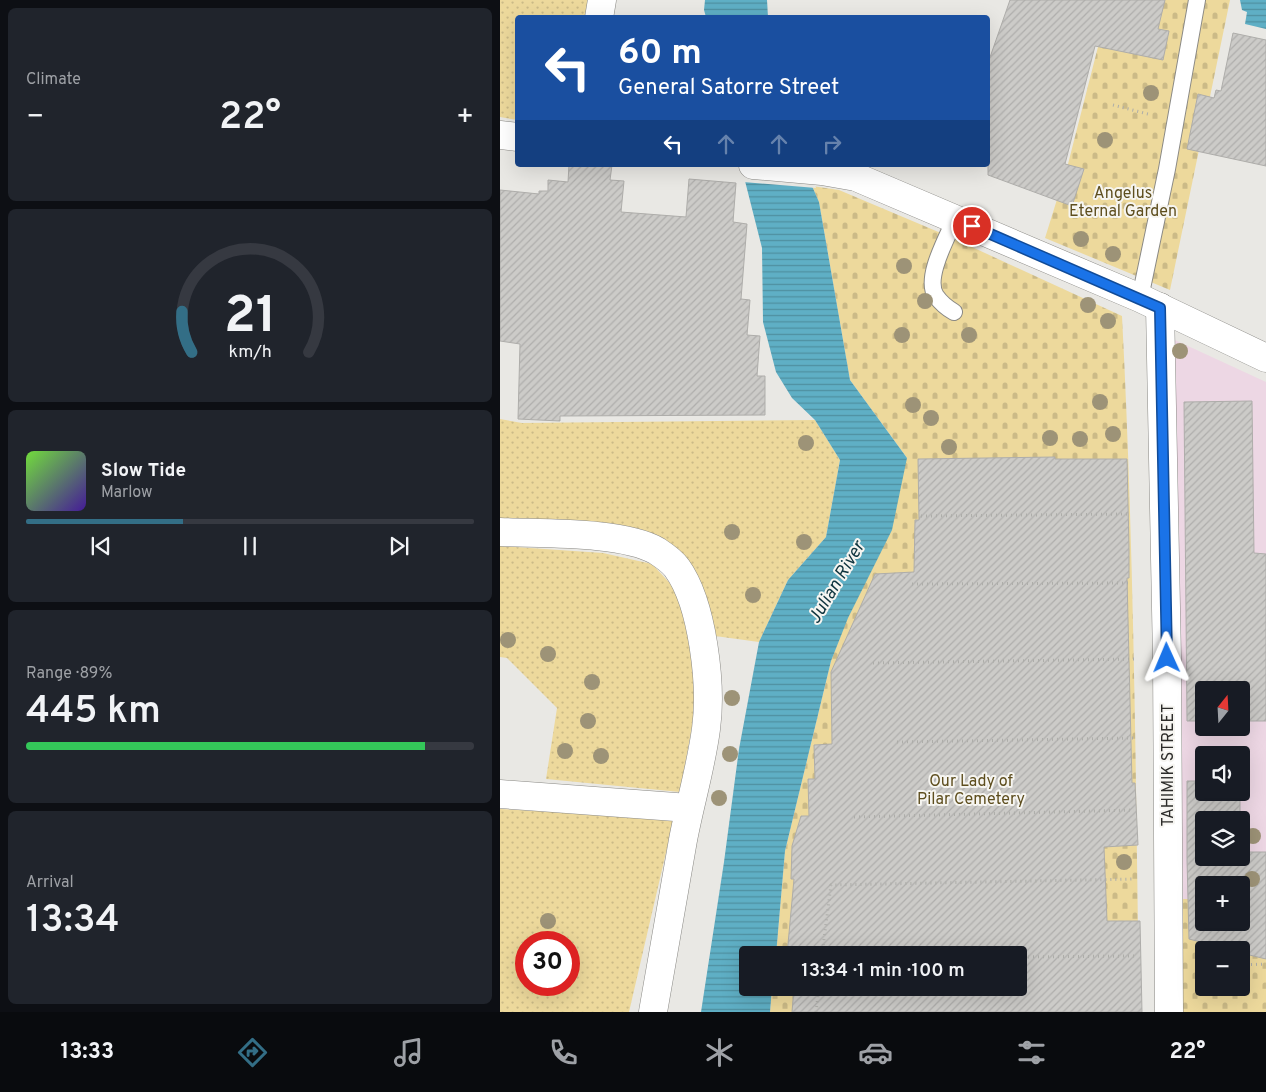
<!DOCTYPE html>
<html lang="en">
<head>
<meta charset="utf-8">
<style>
	body { margin:0; font-family:Overpass,sans-serif; background:#20242c; color:#f1f3f6; height:100vh; display:flex; flex-direction:column; font-size:19px; white-space:nowrap }
	* { box-sizing:border-box; margin:0 }
	p { font-size:16px; color:#9ea1a6 }
	.icon { flex:none; width:28px; height:28px; fill:none; stroke:currentColor; stroke-width:2; stroke-linecap:round; stroke-linejoin:round }
	.map { position:relative; flex:1; overflow:hidden }
	.panel { display:flex; flex-direction:column; gap:8px; padding:8px; background:#0d0f14; width:500px }
	.panel>* { flex:none }
	.hud { position:absolute; left:15px; top:15px; width:475px; height:152px; border-radius:5px; box-shadow:0 5px 20px #0002; background:#1a4fa0; color:#fff; overflow:hidden }
	.needle { width:32px; rotate:18deg }
	.buttons { position:absolute; left:695px; top:681px; display:grid; gap:10px }
	.buttons a { display:grid; place-items:center; width:55px; height:55px; border-radius:5px; background:#171b24; box-shadow:0 5px 20px #0002; font-size:25px }
	.speed { position:absolute; left:15px; top:931px; display:flex; gap:10px; font-size:25px; font-weight:700; text-align:center }
	.speed>* { display:grid; place-content:center; width:65px; height:65px; border-radius:50%; background:#171b24; box-shadow:0 5px 20px #0002; line-height:1 }
	.speed .limit { border:8px solid #d22; background:#fff; color:#111 }
	.pin { position:absolute; display:grid; place-items:center; width:42px; height:42px; color:#fff; margin:-21px; border:2px solid #fff; border-radius:50%; box-shadow:0 1px 5px #0007 }
	.me { position:absolute; width:55px; margin:-28px; rotate:359deg; stroke-linejoin:round; filter:drop-shadow(0 0 4px #0008) }
	.turn { display:flex; align-items:center; gap:18px; height:105px; padding:0 20px; font-size:22px }
	.turn .icon { width:65px; height:65px; stroke-width:2.5 }
	.turn b { display:block; font-size:35px; line-height:42px }
	.lanes { display:flex; align-items:center; height:48px; padding:0 20px; background:#0003; justify-content:center; gap:25px; direction:ltr }
	.lanes .off { opacity:.35 }
	.big { font-size:38px; font-weight:600; line-height:1.1 }
	.panel .widget { flex:1; display:flex; flex-direction:column; justify-content:center; gap:8px; min-width:0; padding:0 18px; border-radius:8px; background:#20242c }
	.panel .dial { align-items:center; gap:0 }
	.dial svg { height:130px; overflow:visible; fill:none; stroke:#363941; stroke-width:7; stroke-linecap:round; text-anchor:middle }
	.dial text { fill:#f1f3f6; stroke:none }
	.song { display:flex; align-items:center; gap:15px }
	.cover { width:60px; height:60px; border-radius:8px; background:linear-gradient(135deg,hsl(100 70% 55%),hsl(260 70% 35%)) }
	.played { height:5px; border-radius:2px; background:linear-gradient(90deg,#336e86 35%,#363941 35%) }
	.keys { display:flex; justify-content:space-around; direction:ltr }
	.heat { display:flex; justify-content:space-between; align-items:center; font-size:28px; direction:ltr }
	.charge { height:8px; border-radius:4px; background:linear-gradient(90deg,#34c759 89%,#363941 0) }
	.trip { position:absolute; left:239px; top:946px; width:288px; height:50px; border-radius:5px; background:#171b24; box-shadow:0 5px 20px #0002; font-weight:600; line-height:50px; text-align:center }
	.tabs { display:flex; height:80px; justify-content:space-around; align-items:center; background:#090b0e; color:#9ea1a6 }
	.tabs .icon { width:35px; height:35px }
	.tabs .on { color:#336e86 }
	.tabs b { font-size:22px; color:#f1f3f6 }
	main { display:flex; flex:1; min-height:0 }
	.map>svg:first-child { display:block }
	.education { fill:#edd7e4; fill-rule:evenodd }
	.grass { fill:url(#grass-dots); fill-rule:evenodd }
	.cemetery { fill:url(#cemetery-stones); fill-rule:evenodd }
	.water { fill:url(#water-rules) }
	.pier { fill:#e9e8e4 }
	.building { fill:url(#building-hatch); stroke:#aeadaa; fill-rule:evenodd }
	.lines { fill:none; stroke-linecap:round; stroke-linejoin:round }
	.lane-casing { stroke:#8a8985; stroke-width:18 }
	.street-casing { stroke:#8a8985; stroke-width:29 }
	.secondary-casing { stroke:#8a8985; stroke-width:29 }
	.path { stroke:#adada9; stroke-width:3; stroke-dasharray:1 4; stroke-linecap:butt }
	.lane { stroke:#fff; stroke-width:16 }
	.street { stroke:#fff; stroke-width:28 }
	.secondary { stroke:#fff; stroke-width:28 }
	.tree { fill:#9d9377 }
	.route-casing { stroke:#114b97; stroke-width:12 }
	.route { stroke:#1a73e8; stroke-width:9 }
	.labels { text-anchor:middle; stroke-width:4; stroke-linejoin:round; paint-order:stroke }
	.park-label { font-size:16px; fill:#5e4e1e; stroke:#f6f5f1 }
	.street-label { font-size:16px; fill:#2c2c2a; stroke:#f6f5f1 }
	.water-label { font-size:18px; font-style:italic; fill:#0f353f; stroke:#f6f5f1 }
</style>
</head>
<body>
<main>
<section class="panel">
<div class="widget"><p>Climate</p>
<div class="heat"><a>−</a><b class="big">22°</b><a>+</a></div>
</div>
<div class="widget dial"><svg viewBox="0 0 100 80">
<path d="M14 69A42 42 0 1 1 86 69"/>
<path d="M14 69A42 42 0 0 1 8 44" stroke="#336e86"/>
<text x="50" y="56" font-size="32" font-weight="700">21</text>
<text x="50" y="72" font-size="11">km/h</text>
</svg></div>
<div class="widget">
<div class="song"><i class="cover"></i><div><b>Slow Tide</b><p>Marlow</p></div></div>
<div class="played"></div>
<div class="keys"><svg class="icon" aria-label="previous" viewBox="0 0 24 24"><path d="M18 5L8 12l10 7zM5 5v14"/></svg><svg class="icon" aria-label="pause" viewBox="0 0 24 24"><path d="M8 5v14M16 5v14"/></svg><svg class="icon" aria-label="next" viewBox="0 0 24 24"><path d="M6 5l10 7-10 7zM19 5v14"/></svg></div>
</div>
<div class="widget"><p>Range · 89%</p><b class="big">445 km</b><div class="charge"></div></div>
<div class="widget"><p>Arrival</p><b class="big">13:34</b></div>
</section>
<div class="map">
<svg width="766" height="1012" viewBox="0 0 766 1012">
	<defs>
		<pattern id="grass-dots" width="8" height="8" patternUnits="userSpaceOnUse" patternTransform="scale(1.25)"><rect width="8" height="8" fill="#edd99c"/><path d="M2 2h.1M6 6h.1" fill="none" stroke="#cbba87" stroke-width="1.8" stroke-linecap="round"/></pattern>
		<pattern id="cemetery-stones" width="16" height="16" patternUnits="userSpaceOnUse" patternTransform="scale(1.25)"><rect width="16" height="16" fill="#edd99c"/><path d="M2 7V4a2 2 0 0 1 4 0v3zM10 15v-3a2 2 0 0 1 4 0v3z" fill="#cbba87"/></pattern>
		<pattern id="water-rules" width="6" height="5" patternUnits="userSpaceOnUse" patternTransform="scale(1.25)"><rect width="6" height="5" fill="#5fafc5"/><path d="M0 2.5h6" fill="none" stroke="#4f8fa0"/></pattern>
		<pattern id="building-hatch" width="6" height="6" patternUnits="userSpaceOnUse" patternTransform="scale(1.25)"><rect width="6" height="6" fill="#cccbc8"/><path d="M-1 1l2-2M0 6l6-6M5 7l2-2" fill="none" stroke="#afaeac"/></pattern>
	</defs>
	<rect width="100%" height="100%" fill="#e9e8e4"/>
	<path class="education" d="M 675,340 L 766,382 L 766,896 L 741,885 L 704,885 L 704,899 L 680,899 ZM 704,690 L 741,690 L 741,728 L 704,728 ZM 704,755 L 741,755 L 741,792 L 704,792 ZM 704,820 L 741,820 L 741,858 L 704,858 Z"/>
	<g class="grass">
		<polygon points="0,0 93,0 90,17 18,18 17,120 0,117"/>
		<polygon points="0,419 22,423 315,420 340,460 326,537 288,580 259,642 215,636 190,566 0,523"/>
		<polygon points="0,546 103,553 152,564 180,594 196,655 195,711 180,792 46,779 57,708 7,658 0,657"/>
		<path d="M 0,809 L 174,818 L 129,1012 L 0,1012 ZM 26,942 L 69,942 L 69,985 L 26,985 Z"/>
	</g>
	<g class="cemetery">
		<polygon points="610,0 730,0 670,290 545,238 568,164"/>
		<path d="M 312,186 L 339,190 L 448,236 L 622,316 C 634,548 636,780 639,1012 L 270,1012 L 272,988 L 518,988 L 518,955 L 276,955 L 285,851 L 331,661 L 407,458 L 350,380 L 319,202 Z"/>
		<path d="M 766,896 L 766,1012 L 679,1012 L 680,899 L 704,899 L 704,922 L 741,922 ZM 704,950 L 741,950 L 741,988 L 704,988 Z"/>
	</g>
	<g class="water">
		<polygon points="205,0 267,0 268,17 206,17 204,10"/>
		<polygon points="740,0 766,0 766,29 745,24 747,12 742,10"/>
		<polygon points="245,181 312,186 319,202 350,380 407,458 392,530 348,618 331,661 285,851 276,955 248,955 248,988 272,988 270,1012 201,1012 224,862 239,749 259,642 288,580 326,537 340,460 315,420 292,398 276,372 263,322 262,248"/>
	</g>
	<polygon class="pier" points="240,165 307,165 316,188 243,182"/>
	<g class="building">
		<polygon points="510,0 665,0 658,29 669,31 663,60 595,46 565,164 584,169 572,206 488,175 488,63"/>
		<polygon points="733,33 766,40 766,166 687,149 698,94 714,98 716,90 721,91"/>
		<polygon points="69,165 112,165 110,180 124,181 121,212 186,217 189,179 236,183 233,222 247,224 241,299 250,300 247,335 260,336 257,376 265,376 265,415 60,416 60,421 18,419 20,344 0,341 0,190 39,194 39,191 48,191 48,180 68,182"/>
		<polygon points="752,401 754,553 766,554 766,721 741,721 741,690 704,690 704,721 687,721 684,402"/>
		<polygon points="555,457 555,459 627,459 629,548 629,578 627,578 632,783 635,783 638,845 604,847 607,921 640,921 642,1012 292,1012 294,988 518,988 518,955 287,955 294,879 291,879 292,846 301,816 309,816 308,779 315,779 314,745 332,744 331,672 362,603 375,574 414,572 415,520 419,520 418,459"/>
		<path d="M 687,781 L 704,781 L 704,792 L 740,792 L 740,820 L 704,820 L 704,858 L 741,858 L 741,852 L 766,852 L 766,959 L 741,953 L 741,950 L 732,950 L 689,939 L 687,859 ZM 704,885 L 741,885 L 741,922 L 704,922 Z"/>
	</g>
	<g class="lines">
		<g class="lane-casing">
			<g id="lane">
				<polyline points="640,298 667,169 697,0"/>
				<path d="M 454,312 C 447,308 441,303 436,296 C 424,278 447,238 455,219"/>
			</g>
		</g>
		<g class="street-casing">
			<g id="street">
				<polyline points="99,18 102,0"/>
				<polyline points="660,307 667,658 669,1012"/>
				<path d="M 0,532 C 41,534 123,531 157,551 C 163,555 173,562 177,568 C 203,604 212,686 206,729 C 201,767 190,803 183,840 C 173,898 163,955 153,1012"/>
				<polyline points="0,794 189,808"/>
			</g>
		</g>
		<g class="secondary-casing">
			<g id="secondary">
				<polyline points="0,135 18,137"/>
				<polyline points="253,165 322,171 356,177 640,298 766,358"/>
			</g>
		</g>
		<g class="path">
			<polyline points="613,105 648,114"/>
			<polyline points="421,516 630,514"/>
			<polyline points="412,584 631,583"/>
			<polyline points="373,663 634,659"/>
			<polyline points="397,742 634,738"/>
			<polyline points="354,817 634,810"/>
			<polyline points="322,955 331,885 635,879"/>
			<polyline points="518,957 635,956"/>
			<polyline points="741,965 766,964"/>
			<polyline points="316,1012 319,988"/>
		</g>
		<use href="#lane" class="lane"/>
		<use href="#street" class="street"/>
		<use href="#secondary" class="secondary"/>
	</g>
	<g class="tree">
		<circle cx="651" cy="93" r="8"/>
		<circle cx="605" cy="140" r="8"/>
		<circle cx="581" cy="239" r="8"/>
		<circle cx="613" cy="254" r="8"/>
		<circle cx="404" cy="266" r="8"/>
		<circle cx="425" cy="301" r="8"/>
		<circle cx="588" cy="305" r="8"/>
		<circle cx="608" cy="321" r="8"/>
		<circle cx="402" cy="335" r="8"/>
		<circle cx="469" cy="335" r="8"/>
		<circle cx="680" cy="351" r="8"/>
		<circle cx="600" cy="402" r="8"/>
		<circle cx="413" cy="405" r="8"/>
		<circle cx="431" cy="418" r="8"/>
		<circle cx="613" cy="434" r="8"/>
		<circle cx="550" cy="438" r="8"/>
		<circle cx="580" cy="439" r="8"/>
		<circle cx="306" cy="443" r="8"/>
		<circle cx="449" cy="447" r="8"/>
		<circle cx="232" cy="532" r="8"/>
		<circle cx="304" cy="542" r="8"/>
		<circle cx="253" cy="595" r="8"/>
		<circle cx="8" cy="640" r="8"/>
		<circle cx="48" cy="654" r="8"/>
		<circle cx="92" cy="682" r="8"/>
		<circle cx="232" cy="698" r="8"/>
		<circle cx="88" cy="721" r="8"/>
		<circle cx="65" cy="751" r="8"/>
		<circle cx="230" cy="754" r="8"/>
		<circle cx="101" cy="756" r="8"/>
		<circle cx="219" cy="798" r="8"/>
		<circle cx="753" cy="836" r="8"/>
		<circle cx="624" cy="862" r="8"/>
		<circle cx="752" cy="879" r="8"/>
		<circle cx="48" cy="921" r="8"/>
	</g>
	<g class="lines">
		<g class="route-casing">
			<polyline id="route" points="472,226 660,308 667,658"/>
		</g>
		<use href="#route" class="route"/>
	</g>
	<g class="labels">
		<g class="park-label">
			<text x="623" y="198">Angelus<tspan x="623" dy="18">Eternal Garden</tspan></text>
			<text x="471" y="786">Our Lady of<tspan x="471" dy="18">Pilar Cemetery</tspan></text>
		</g>
		<g class="street-label">
			<text transform="translate(667 765) rotate(-90)" y="6">TAHIMIK STREET</text>
		</g>
		<g class="water-label">
			<text transform="translate(336 582) rotate(-59)" y="6">Julian River</text>
		</g>
	</g>
</svg>
<div class="buttons">
<a><svg class="needle" viewBox="-14 -14 28 28"><path d="M0-13l5 13h-10z" fill="#e53935"/><path d="M0 13l5-13h-10z" fill="#9ea1a6"/></svg></a>
<a><svg class="icon" aria-label="sound" viewBox="0 0 24 24"><path d="M4 9h4l5-4v14l-5-4H4zM17 9q2 3 0 6"/></svg></a>
<a><svg class="icon" aria-label="layers" viewBox="0 0 24 24"><path d="M12 4l9 5-9 5-9-5zM3 14l9 5 9-5"/></svg></a>
<a>+</a>
<a>−</a>
</div>
<div class="speed"><div class="limit">30</div></div>
<div class="pin" style="left:472px;top:226px;background:#d93025"><svg class="icon" aria-label="arrive" viewBox="0 0 24 24"><path d="M6 21V4h12l-3 4 3 4H6"/></svg></div>
<svg class="me" style="left:667px;top:658px" viewBox="-20 -20 40 40"><path d="M0-17L14 15 0 8-14 15z" fill="#1a73e8" stroke="#fff" stroke-width="4"/></svg>
<div class="trip">13:34 · 1 min · 100 m</div>
<div class="hud">
<div class="turn"><svg class="icon" aria-label="left" viewBox="0 0 24 24"><path d="M17 20v-9H6M10 6l-5 5 5 5"/></svg><div><b>60 m</b>General Satorre Street</div></div>
<div class="lanes"><svg class="icon" aria-label="left" viewBox="0 0 24 24"><path d="M17 20v-9H6M10 6l-5 5 5 5"/></svg><svg class="icon off" aria-label="ahead" viewBox="0 0 24 24"><path d="M12 20V5M6 11l6-6 6 6"/></svg><svg class="icon off" aria-label="ahead" viewBox="0 0 24 24"><path d="M12 20V5M6 11l6-6 6 6"/></svg><svg class="icon off" aria-label="right" viewBox="0 0 24 24"><path d="M7 20v-9h11M14 6l5 5-5 5"/></svg></div>
</div>
</div>
</main>
<nav class="tabs">
<b>13:33</b>
<svg class="icon on" aria-label="directions" viewBox="0 0 24 24"><path d="M12 3l9 9-9 9-9-9zM9 14v-3h6M13 9l2 2-2 2"/></svg>
<svg class="icon" aria-label="music" viewBox="0 0 24 24"><path d="M9 18V5l10-2v13"/><circle cx="6" cy="18" r="3"/><circle cx="16" cy="16" r="3"/></svg>
<svg class="icon" aria-label="phone" viewBox="0 0 24 24"><path d="M5 4h4l2 5-3 2q2 4 5 5l2-3 5 2v4C11 20 4 13 5 4z"/></svg>
<svg class="icon" aria-label="climate" viewBox="0 0 24 24"><path d="M12 3v18M4 7l16 10M4 17L20 7"/></svg>
<svg class="icon" aria-label="car" viewBox="0 0 24 24"><path d="M5 17H2v-5l4-1 3-4h7l3 4 3 1v5h-3M9 17h6M6 11h13"/><circle cx="7" cy="17" r="2"/><circle cx="17" cy="17" r="2"/></svg>
<svg class="icon" aria-label="filters" viewBox="0 0 24 24"><path d="M4 7h16M4 17h16"/><circle cx="9" cy="7" r="2"/><circle cx="15" cy="17" r="2"/></svg>
<b>22°</b>
</nav>
</body>
</html>
